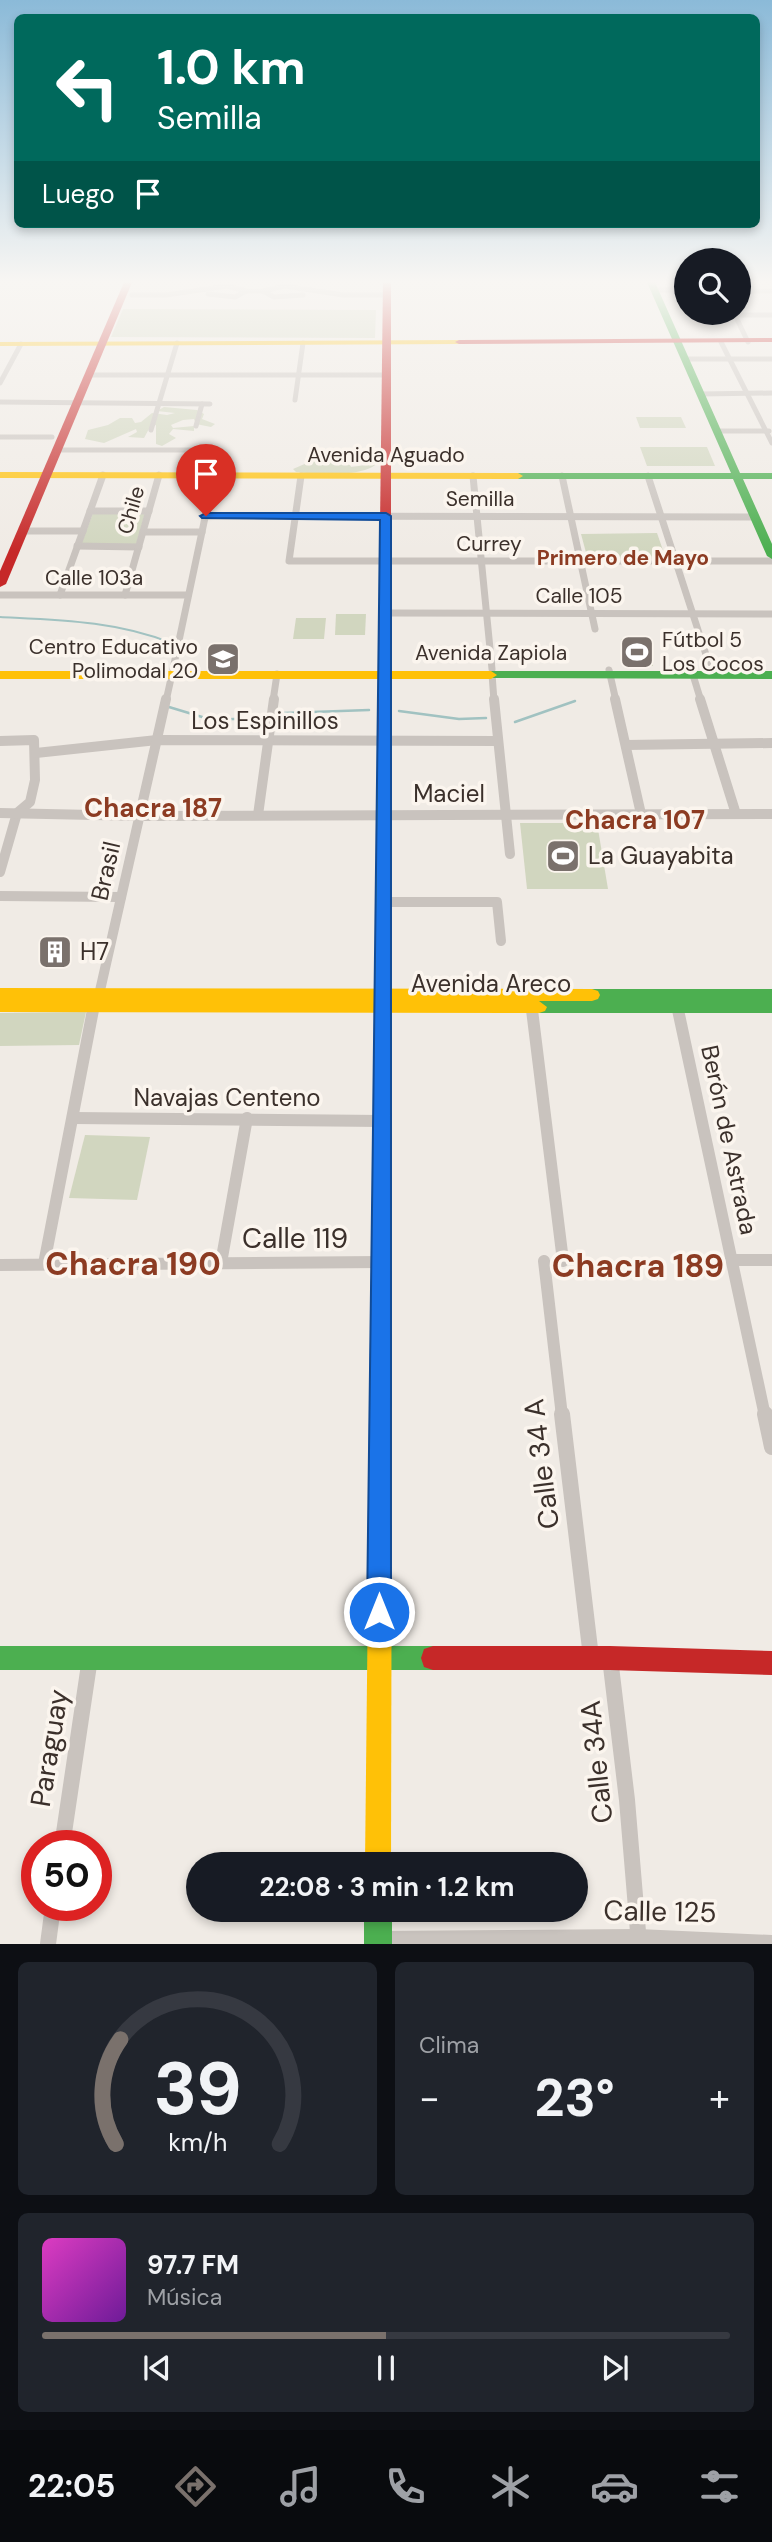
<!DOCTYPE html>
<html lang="es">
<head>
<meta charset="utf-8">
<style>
	body { margin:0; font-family:"DM Sans",sans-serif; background:#20242c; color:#f1f3f6; height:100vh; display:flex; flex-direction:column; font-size:26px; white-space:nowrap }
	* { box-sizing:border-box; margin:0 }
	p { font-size:23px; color:#9ea1a6 }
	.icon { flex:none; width:38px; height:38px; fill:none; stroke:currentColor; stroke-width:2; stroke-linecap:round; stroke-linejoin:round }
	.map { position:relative; height:1944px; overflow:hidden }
	.panel { display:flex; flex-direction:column; gap:18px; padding:18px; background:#0d0f14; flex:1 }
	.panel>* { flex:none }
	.banner { position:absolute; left:14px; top:14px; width:746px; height:214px; border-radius:10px; box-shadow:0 4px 10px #0003; background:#00695c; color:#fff; overflow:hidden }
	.buttons { position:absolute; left:674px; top:248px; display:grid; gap:14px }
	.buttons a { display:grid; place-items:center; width:77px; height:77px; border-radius:50%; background:#171b24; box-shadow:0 4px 10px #0003; font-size:35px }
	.speed { position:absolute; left:21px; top:1830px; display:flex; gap:14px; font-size:35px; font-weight:700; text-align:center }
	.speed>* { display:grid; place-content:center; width:91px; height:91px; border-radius:50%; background:#171b24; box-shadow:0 4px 10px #0003; line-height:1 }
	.speed .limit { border:10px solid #d22; background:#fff; color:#111 }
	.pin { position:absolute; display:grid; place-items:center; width:60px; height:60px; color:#fff; margin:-72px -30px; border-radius:50% 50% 50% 0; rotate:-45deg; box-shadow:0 0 7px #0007 }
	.pin .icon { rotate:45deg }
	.me { position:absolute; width:77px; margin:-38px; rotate:0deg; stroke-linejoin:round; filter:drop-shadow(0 0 5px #0008) }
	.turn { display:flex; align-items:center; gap:24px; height:147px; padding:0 28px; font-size:32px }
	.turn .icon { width:91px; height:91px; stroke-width:2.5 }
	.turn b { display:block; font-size:49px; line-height:60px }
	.then { display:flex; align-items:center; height:66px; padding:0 28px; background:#0003; gap:14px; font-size:26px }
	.big { font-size:52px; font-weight:700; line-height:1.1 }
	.panel .card { flex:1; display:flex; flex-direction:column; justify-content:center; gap:10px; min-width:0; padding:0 24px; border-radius:10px; background:#20242c }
	.panel .dial { align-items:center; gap:0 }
	.dial svg { height:182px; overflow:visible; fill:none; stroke:#363941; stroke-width:7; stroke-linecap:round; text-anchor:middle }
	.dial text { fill:#f1f3f6; stroke:none }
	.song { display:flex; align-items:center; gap:21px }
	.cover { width:84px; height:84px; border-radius:10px; background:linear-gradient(135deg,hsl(310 70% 55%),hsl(280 70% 35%)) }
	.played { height:7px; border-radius:4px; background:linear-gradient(90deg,#7a716c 50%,#363941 50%) }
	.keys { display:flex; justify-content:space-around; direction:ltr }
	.heat { display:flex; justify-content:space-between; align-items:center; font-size:38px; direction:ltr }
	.panel .tiles { flex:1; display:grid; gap:18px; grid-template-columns:1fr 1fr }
	.card:last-child { grid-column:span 2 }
	.trip { position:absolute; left:186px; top:1852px; width:402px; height:70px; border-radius:35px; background:#171b24; box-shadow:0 4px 10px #0003; font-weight:700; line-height:70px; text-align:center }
	.dock { display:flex; height:112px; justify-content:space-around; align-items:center; background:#090b0e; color:#9ea1a6 }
	.dock .icon { width:49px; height:49px }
	.dock .selected { color:#7a716c }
	.dock b { font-size:32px; color:#f1f3f6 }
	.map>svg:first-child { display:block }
	.green { fill:#d1d6bf }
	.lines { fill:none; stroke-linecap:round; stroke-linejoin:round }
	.stream-far1 { stroke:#a1c2c1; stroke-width:2 }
	.stream { stroke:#a1c2c1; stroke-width:2.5 }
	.street-far4 { stroke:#c9c3be; stroke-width:5 }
	.street-far3 { stroke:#c9c3be; stroke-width:7 }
	.street-far2 { stroke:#c9c3be; stroke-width:10 }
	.street-far1 { stroke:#c9c3be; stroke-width:12 }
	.street { stroke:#c9c3be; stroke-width:16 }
	.fast { fill:#4caf50; fill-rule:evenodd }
	.slow { fill:#ffc107; fill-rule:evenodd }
	.jam { fill:#c62828; fill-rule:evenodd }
	.route { fill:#1a73e8; stroke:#114b97; stroke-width:2 }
	.labels { text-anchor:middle; stroke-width:7; stroke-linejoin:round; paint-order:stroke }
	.far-street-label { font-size:21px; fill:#3b302b; stroke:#fbf5ee }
	.far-neighbourhood-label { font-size:21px; font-weight:bold; fill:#8c3b22; stroke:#fbf5ee }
	.far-poi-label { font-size:21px; fill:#3b302b; stroke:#fbf5ee; text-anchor:start }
	.street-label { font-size:24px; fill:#3b302b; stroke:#fbf5ee }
	.poi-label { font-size:24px; fill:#3b302b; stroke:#fbf5ee; text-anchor:start }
	.neighbourhood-label { font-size:26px; font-weight:bold; fill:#8c3b22; stroke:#fbf5ee }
	.near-street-label { font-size:28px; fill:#3b302b; stroke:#fbf5ee }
	.near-neighbourhood-label { font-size:32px; font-weight:bold; fill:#8c3b22; stroke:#fbf5ee }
</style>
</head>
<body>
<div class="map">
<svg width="772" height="1944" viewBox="0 0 772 1944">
	<rect width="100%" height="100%" fill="#f0ebe5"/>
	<g class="green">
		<polygon points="123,309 376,310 375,338 111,337"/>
		<polygon points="164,407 197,410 204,414 202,419 215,424 211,427 196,424 194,419 183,420 171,425 173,428 194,426 194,431 173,429 169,434 176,438 162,446 156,444 156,425 150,427 144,438 128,437 137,432 136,429 104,443 85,439 88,430 108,425 120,418 132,418 135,423 141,422 152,413 167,415 175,413 157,411"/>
		<polygon points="636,417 681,417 686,428 640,428"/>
		<polygon points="640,447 707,447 715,466 647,466"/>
		<path d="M 338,449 L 352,452 L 348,459 L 351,467 L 366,465 L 369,453 L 375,454 L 378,462 C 366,478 315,474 296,472 L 293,469 L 316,459 L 333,462 L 334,450 Z"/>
		<polygon points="93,513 145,513 136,545 81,545"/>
		<polygon points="657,533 666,559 588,560 581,534"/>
		<polygon points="336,614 366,614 365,635 335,635"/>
		<polygon points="296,618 326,618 324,639 293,639"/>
		<polygon points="621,639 645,639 653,666 628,666"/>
		<polygon points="520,823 597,823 608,889 527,889"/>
		<polygon points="86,1012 79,1045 0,1046 0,1013"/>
		<polygon points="85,1135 150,1137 137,1200 69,1198"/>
	</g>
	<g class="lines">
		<path class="stream-far1" d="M 0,617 C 58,620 117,621 171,643 L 174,651"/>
		<g class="stream">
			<polyline points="169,707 212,720 257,718"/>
			<polyline points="399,711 459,719 486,718"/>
			<polyline points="284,713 369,710"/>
			<polyline points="515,722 575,701"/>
		</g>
		<g class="street-far4">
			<polyline points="655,290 686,290"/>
			<polyline points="263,291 274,297 303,295"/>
			<polyline points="738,291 772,291"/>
			<polyline points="208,294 235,297 246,291"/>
			<polyline points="132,295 166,295 227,286 246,291 263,291 285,286 343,295 387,295"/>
			<polyline points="734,313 748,342"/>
			<polyline points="734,315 772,315"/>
			<polyline points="721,342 772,443"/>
			<polyline points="685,359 772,359"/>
			<polyline points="89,375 386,375"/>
			<polyline points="0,383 21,344"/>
			<polyline points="701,394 772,393"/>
			<polyline points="295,400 303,343"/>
			<polyline points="0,402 210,404"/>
			<polyline points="196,426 202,404"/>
			<polyline points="151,430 177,343"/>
			<polyline points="716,431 769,431"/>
			<polyline points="0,437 52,437"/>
			<polyline points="56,450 198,450"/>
		</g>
		<g class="street-far3">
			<polyline points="301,476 289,561 772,561"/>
			<polyline points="473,476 492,669"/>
			<polyline points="562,476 595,629"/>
			<polyline points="648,476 711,670"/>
			<polyline points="90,511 149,511"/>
			<polyline points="206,516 754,517"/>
			<polyline points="22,531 83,531"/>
			<polyline points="143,532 202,532"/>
			<polyline points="77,546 139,547"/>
			<polyline points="0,595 188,595"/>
			<polyline points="60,595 103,475"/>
			<polyline points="125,595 159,475"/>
			<polyline points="385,613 772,614"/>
			<polyline points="173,669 214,475"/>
			<polyline points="609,670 616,701"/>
			<polyline points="492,674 494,701"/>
			<polyline points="693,675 701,701"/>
			<polyline points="166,701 172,674"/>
			<polyline points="273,701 277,674"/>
		</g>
		<g class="street-far2">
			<polyline points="494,699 510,854"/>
			<polyline points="615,699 641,814"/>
			<polyline points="700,699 736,814"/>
			<polyline points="0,741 34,740 35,780 30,802 17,813 0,872"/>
			<polyline points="626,745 772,743"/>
			<polyline points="36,753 157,740 496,741"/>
			<polyline points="0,813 140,816 772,814"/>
			<polyline points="258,815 274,699"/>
			<polyline points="0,896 121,897"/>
			<polyline points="385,902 497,902 501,941"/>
			<polyline points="99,995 166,699"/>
			<polyline points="532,1007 533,1011"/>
			<polyline points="677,1007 678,1011"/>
			<polyline points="93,1011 94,1006"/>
		</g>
		<g class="street-far1">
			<polyline points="532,1010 563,1261"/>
			<polyline points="678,1010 765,1416"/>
			<polyline points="74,1118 381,1121"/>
			<polyline points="732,1260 772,1260"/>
			<polyline points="544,1261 562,1416"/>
			<polyline points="221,1263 247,1118"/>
			<polyline points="44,1264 93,1010"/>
			<polyline points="0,1265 380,1262"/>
		</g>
		<g class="street">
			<polyline points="562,1414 591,1657"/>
			<polyline points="765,1414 772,1447"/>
			<polyline points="610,1658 627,1800 639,1944"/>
			<polyline points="62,1846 90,1658"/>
			<polyline points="379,1939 638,1937 772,1943"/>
			<polyline points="48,1944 53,1906"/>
		</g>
		<g class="fast">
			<polygon points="646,280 654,280 740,473 772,473 772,479 743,479 772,544 772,559 767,556 733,479 518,479 513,476 518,473 731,473"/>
			<polygon points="491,671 772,671 772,679 487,678 485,675"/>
			<polygon points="384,765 391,769 392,1408 388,1415 381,1418 374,1415 370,1408 377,769"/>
			<polygon points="592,989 772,989 772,1013 539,1013 533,1011 531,1007 533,1003 539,1001 591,1001 584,995 586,991"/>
			<polygon points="0,1646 433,1646 442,1649 445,1658 442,1667 433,1670 0,1670"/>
			<rect x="364" y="1909" width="28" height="35"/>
		</g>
		<g class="slow">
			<polygon points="462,340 459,344 0,346 0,342"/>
			<polygon points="0,472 518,473 523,476 518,479 0,478"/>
			<polygon points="0,671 491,671 497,675 491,679 0,679"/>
			<polygon points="0,988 592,989 598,991 600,995 598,999 592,1001 539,1001 547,1007 545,1011 539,1013 0,1012"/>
			<polygon points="381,1398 388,1401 392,1408 391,1864 365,1864 370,1408 374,1401"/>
		</g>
		<g class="jam">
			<polygon points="125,280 133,280 6,584 0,587 0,571"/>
			<polygon points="383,280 391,280 391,769 384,773 377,769"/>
			<polygon points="772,338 772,342 459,344 455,342 459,340"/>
			<polygon points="433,1646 610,1646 772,1651 772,1675 610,1670 433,1670 424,1667 421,1658 424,1649"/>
		</g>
	</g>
	<linearGradient id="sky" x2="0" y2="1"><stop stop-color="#8bbad8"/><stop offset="0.51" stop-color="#f8f6f3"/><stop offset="1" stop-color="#f8f6f3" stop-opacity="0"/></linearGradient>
	<rect width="772" height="552" fill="url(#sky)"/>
	<path class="route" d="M 206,513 L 386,513 L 391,516 C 392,882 390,1247 391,1612 L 387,1621 L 379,1624 L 370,1621 L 367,1612 C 370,1248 378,884 380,520 L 202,518 L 200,516 Z"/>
	<defs>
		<g id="stadium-square" transform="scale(1.75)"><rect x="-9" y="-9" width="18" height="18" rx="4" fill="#7a716c" stroke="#fbf5ee"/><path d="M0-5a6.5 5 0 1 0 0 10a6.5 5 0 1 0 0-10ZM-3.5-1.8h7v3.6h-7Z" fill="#fff"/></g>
		<g id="school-square" transform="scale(1.75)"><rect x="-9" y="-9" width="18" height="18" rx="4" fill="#7a716c" stroke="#fbf5ee"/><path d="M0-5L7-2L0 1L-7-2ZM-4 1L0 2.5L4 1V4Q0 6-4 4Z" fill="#fff"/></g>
		<g id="building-square" transform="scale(1.75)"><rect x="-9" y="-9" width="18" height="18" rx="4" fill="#7a716c" stroke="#fbf5ee"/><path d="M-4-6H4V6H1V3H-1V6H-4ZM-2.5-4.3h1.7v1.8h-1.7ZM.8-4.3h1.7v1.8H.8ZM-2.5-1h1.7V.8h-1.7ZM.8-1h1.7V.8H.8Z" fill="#fff"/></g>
	</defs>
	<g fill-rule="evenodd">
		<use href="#stadium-square" x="637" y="652"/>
		<use href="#school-square" x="223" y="659"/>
		<use href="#stadium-square" x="563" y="856"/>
		<use href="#building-square" x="55" y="952"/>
	</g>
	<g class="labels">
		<g class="far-street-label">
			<text x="386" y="462">Avenida Aguado</text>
			<text x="480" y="506">Semilla</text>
			<text transform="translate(131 510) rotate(-74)" y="7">Chile</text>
			<text x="489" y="551">Currey</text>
			<text x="94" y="585">Calle 103a</text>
			<text x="579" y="603">Calle 105</text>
			<text x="491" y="660">Avenida Zapiola</text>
		</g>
		<g class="far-neighbourhood-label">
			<text x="623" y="565">Primero de Mayo</text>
		</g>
		<g class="far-poi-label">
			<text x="662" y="647">Fútbol 5<tspan x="662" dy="24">Los Cocos</tspan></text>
			<text x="198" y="654" text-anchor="end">Centro Educativo<tspan x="198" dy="24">Polimodal 20</tspan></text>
		</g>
		<g class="street-label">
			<text x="265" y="729">Los Espinillos</text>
			<text x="449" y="802">Maciel</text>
			<text transform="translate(106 871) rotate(-77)" y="8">Brasil</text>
			<text x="491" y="992">Avenida Areco</text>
			<text x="227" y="1106">Navajas Centeno</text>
			<text transform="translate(729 1140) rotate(78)" y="8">Berón de Astrada</text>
		</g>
		<g class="poi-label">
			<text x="588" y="864">La Guayabita</text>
			<text x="80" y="960">H7</text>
		</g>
		<g class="neighbourhood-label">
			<text x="153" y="817">Chacra 187</text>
			<text x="635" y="829">Chacra 107</text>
		</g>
		<g class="near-street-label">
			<text x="295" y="1248">Calle 119</text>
			<text transform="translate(541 1464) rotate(-97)" y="10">Calle 34 A</text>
			<text transform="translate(49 1748) rotate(-81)" y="10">Paraguay</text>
			<text transform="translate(596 1762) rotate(-96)" y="10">Calle 34A</text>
			<text transform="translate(660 1911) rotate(1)" y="10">Calle 125</text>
		</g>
		<g class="near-neighbourhood-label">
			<text x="133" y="1275">Chacra 190</text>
			<text x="638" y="1277">Chacra 189</text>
		</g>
	</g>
</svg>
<div class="buttons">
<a><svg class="icon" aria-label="search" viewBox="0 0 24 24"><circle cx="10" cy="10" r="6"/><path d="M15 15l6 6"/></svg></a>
</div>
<div class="speed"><div class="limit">50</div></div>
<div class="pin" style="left:206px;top:516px;background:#d93025"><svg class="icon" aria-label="arrive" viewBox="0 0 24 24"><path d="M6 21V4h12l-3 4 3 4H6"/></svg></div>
<svg class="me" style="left:379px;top:1612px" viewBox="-20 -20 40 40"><circle r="17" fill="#1a73e8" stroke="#fff" stroke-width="3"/><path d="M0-11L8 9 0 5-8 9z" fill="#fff"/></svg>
<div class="trip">22:08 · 3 min · 1.2 km</div>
<div class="banner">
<div class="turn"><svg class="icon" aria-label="left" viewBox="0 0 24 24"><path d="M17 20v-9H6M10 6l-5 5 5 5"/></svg><div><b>1.0 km</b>Semilla</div></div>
<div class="then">Luego<svg class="icon" aria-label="arrive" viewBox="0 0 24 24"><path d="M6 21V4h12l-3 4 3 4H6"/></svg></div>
</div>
</div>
<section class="panel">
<div class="tiles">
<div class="card dial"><svg viewBox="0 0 100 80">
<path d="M14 69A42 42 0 1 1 86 69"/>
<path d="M14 69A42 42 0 0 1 16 23" stroke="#7a716c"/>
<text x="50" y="56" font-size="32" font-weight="700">39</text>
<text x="50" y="72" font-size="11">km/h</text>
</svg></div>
<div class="card"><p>Clima</p>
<div class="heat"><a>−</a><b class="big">23°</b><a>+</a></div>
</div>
<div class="card">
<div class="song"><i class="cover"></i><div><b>97.7 FM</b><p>Música</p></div></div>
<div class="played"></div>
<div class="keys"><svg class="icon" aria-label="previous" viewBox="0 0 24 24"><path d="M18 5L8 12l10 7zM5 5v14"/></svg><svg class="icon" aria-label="pause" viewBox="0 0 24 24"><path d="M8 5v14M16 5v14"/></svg><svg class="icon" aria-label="next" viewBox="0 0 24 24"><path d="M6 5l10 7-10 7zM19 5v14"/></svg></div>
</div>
</div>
</section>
<nav class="dock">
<b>22:05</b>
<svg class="icon selected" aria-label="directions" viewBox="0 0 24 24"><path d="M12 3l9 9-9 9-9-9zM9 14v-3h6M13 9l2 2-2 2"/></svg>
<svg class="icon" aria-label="music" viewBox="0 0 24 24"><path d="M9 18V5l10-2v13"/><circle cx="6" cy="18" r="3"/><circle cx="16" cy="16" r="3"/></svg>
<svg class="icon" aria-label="phone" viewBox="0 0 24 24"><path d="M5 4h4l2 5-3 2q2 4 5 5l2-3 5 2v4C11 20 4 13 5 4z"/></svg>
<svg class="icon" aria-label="climate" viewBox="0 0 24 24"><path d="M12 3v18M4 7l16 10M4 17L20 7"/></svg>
<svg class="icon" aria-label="car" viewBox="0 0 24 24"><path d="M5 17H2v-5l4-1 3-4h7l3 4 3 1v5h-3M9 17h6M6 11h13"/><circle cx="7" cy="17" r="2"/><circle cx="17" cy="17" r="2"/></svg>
<svg class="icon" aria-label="filters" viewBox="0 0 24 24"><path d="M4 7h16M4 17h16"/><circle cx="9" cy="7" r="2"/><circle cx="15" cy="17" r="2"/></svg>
</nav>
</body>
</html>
